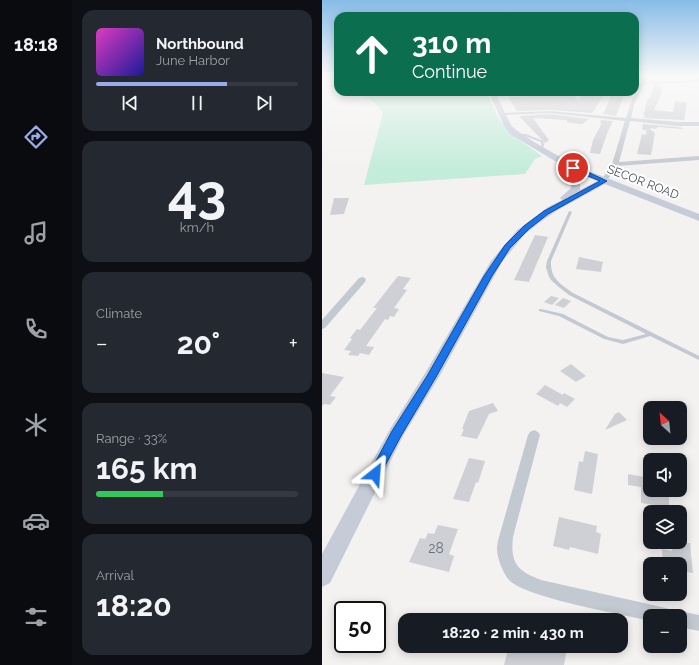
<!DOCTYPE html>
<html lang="en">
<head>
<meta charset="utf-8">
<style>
	body { margin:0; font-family:Raleway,sans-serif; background:#242831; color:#f1f3f6; height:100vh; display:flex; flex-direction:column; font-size:15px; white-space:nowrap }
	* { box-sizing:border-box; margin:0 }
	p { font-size:13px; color:#9ea1a6 }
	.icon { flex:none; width:22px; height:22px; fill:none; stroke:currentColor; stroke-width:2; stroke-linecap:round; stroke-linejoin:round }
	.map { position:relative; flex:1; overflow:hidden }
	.sheet { display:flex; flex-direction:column; gap:10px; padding:10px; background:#0d0f14; width:250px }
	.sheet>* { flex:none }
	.top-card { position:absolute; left:12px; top:12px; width:305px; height:84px; border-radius:12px; box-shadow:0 2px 10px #0003; background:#0b6e4f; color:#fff; overflow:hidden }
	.needle { width:26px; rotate:333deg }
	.controls { position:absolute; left:321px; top:401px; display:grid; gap:8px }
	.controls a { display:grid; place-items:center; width:44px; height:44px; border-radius:8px; background:#171b24; box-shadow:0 2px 10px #0003; font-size:20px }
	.speed { position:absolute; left:12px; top:601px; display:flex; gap:8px; font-size:20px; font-weight:700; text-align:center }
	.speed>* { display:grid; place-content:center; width:52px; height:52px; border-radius:50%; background:#171b24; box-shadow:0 2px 10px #0003; line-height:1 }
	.speed .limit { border:2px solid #111; border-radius:6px; background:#fff; color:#111 }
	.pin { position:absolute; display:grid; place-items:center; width:34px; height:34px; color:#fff; margin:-17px; border:2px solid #fff; border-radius:50%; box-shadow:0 1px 4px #0007 }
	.me { position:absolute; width:44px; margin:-22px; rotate:28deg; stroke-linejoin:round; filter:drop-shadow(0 0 3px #0008) }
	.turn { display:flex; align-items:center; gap:14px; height:84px; padding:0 12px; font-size:18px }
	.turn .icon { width:52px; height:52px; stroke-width:2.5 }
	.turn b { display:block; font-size:28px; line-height:34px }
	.big { font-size:30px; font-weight:700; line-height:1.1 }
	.sheet .card { flex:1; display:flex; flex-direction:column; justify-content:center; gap:6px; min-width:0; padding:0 14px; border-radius:12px; background:#242831 }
	.sheet .dial { align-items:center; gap:0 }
	.dial b { font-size:52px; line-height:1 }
	.song { display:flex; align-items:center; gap:12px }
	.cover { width:48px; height:48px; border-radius:6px; background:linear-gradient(135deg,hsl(310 70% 55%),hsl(240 70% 35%)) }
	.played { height:4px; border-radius:2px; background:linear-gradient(90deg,#97ace8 65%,#363941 65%) }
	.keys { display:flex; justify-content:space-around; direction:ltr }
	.heat { display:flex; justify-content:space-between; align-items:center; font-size:22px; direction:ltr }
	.charge { height:6px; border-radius:3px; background:linear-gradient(90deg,#34c759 33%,#363941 0) }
	.trip { position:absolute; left:76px; top:613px; width:230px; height:40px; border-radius:12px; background:#171b24; box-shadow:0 2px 10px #0003; font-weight:700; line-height:40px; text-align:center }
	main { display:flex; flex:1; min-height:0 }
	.menu { display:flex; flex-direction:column; width:72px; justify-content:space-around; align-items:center; background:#090b0e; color:#9ea1a6 }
	.menu .icon { width:28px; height:28px }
	.menu .current { color:#97ace8 }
	.menu b { font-size:18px; color:#f1f3f6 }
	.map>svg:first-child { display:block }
	.green { fill:#c4ecdb }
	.building { fill:#ced0d5 }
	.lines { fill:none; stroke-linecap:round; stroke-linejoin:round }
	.service { fill:#c3c9d1; fill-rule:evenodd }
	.minor { fill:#c3c9d1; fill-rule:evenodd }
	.secondary { fill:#c6cbd8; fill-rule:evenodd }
	.route { fill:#1a73e8; stroke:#114b97 }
	.labels { text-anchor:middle; stroke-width:4; stroke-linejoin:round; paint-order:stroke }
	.far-street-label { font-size:12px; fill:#4a515d; stroke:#fff }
	.near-number-label { font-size:14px; fill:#6b717b }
</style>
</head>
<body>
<main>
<nav class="menu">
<b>18:18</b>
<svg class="icon current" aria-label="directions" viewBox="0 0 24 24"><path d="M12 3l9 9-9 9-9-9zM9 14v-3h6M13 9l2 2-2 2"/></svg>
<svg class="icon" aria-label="music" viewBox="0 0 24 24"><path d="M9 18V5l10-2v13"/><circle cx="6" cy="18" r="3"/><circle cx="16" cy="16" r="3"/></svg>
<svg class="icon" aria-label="phone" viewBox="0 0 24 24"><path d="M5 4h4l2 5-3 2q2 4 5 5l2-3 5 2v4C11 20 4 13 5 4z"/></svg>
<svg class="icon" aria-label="climate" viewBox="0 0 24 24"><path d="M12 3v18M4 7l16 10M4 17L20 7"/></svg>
<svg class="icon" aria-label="car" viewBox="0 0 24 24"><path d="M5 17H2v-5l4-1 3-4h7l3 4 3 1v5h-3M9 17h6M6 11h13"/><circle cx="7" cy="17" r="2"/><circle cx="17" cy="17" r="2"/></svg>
<svg class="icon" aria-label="filters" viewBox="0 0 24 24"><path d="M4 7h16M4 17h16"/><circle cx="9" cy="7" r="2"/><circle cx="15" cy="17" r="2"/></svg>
</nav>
<section class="sheet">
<div class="card">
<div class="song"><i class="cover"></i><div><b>Northbound</b><p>June Harbor</p></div></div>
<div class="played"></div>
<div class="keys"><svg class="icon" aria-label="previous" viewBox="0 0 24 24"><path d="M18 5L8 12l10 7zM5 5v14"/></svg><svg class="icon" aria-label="pause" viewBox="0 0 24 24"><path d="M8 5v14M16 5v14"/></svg><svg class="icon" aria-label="next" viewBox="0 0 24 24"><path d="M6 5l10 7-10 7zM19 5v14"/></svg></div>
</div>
<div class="card dial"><b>43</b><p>km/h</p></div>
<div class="card"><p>Climate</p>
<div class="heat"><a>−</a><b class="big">20°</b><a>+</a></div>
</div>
<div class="card"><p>Range · 33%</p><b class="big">165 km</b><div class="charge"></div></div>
<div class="card"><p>Arrival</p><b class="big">18:20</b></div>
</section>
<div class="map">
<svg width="377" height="665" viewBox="0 0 377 665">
	<rect width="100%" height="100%" fill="#f3f2f1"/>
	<path class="green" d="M 12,76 L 16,76 L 16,92 L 165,92 L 175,116 L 186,132 L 220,156 L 213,159 L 203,174 L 42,185 L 61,113 C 50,94 31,94 11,91 Z"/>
	<g class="building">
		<polygon points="332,85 339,85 338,89 341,90 332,110 351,112 353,101 363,102 365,103 362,120 322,118 323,115 321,115 324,108 323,108 326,98 328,98"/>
		<polygon points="291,92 303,93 294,116 281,114"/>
		<polygon points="251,94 256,101 261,94 282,95 270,113 228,110 195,111 186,97"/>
		<polygon points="228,114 267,119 260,124 249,123 245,122 245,120 211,118 227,140 223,143 197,116"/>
		<polygon points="279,120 291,121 286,131 278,154 268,153 271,140 280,123 278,123"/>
		<polygon points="321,124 356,127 361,128 361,129 336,127 334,129 327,128 333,133 329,155 315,154 320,134 324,135 325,127 324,131 320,129"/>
		<polygon points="12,198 27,198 22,214 8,215"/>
		<polygon points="213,235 226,237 207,282 192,280"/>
		<polygon points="257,257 281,262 279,272 254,269"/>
		<polygon points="76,276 89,278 81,289 85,290 72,308 77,309 72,317 68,316 66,320 63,319 44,346 52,347 47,355 38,353 36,356 26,355 29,351 22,350 30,339 28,338 35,329 38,330 55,308 51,308"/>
		<polygon points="229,296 237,298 230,305 222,302"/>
		<polygon points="241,298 249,301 242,308 233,305"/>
		<polygon points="249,364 264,376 254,382 238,371"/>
		<polygon points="0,373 22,377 8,396 14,397 8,405 2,404 0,406"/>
		<polygon points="223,385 241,395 242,393 253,399 245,407 238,403 236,406 214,394"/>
		<polygon points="171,403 176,411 167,414 155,439 139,436 142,429 140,429 147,411"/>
		<polygon points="297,412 305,420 283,430 293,414"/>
		<polygon points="263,451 276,454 270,494 252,490 257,461 261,462"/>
		<polygon points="147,458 163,461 156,483 154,482 147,502 131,499"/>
		<polygon points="306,474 328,478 328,490 347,490 347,507 319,503 319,487 306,485"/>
		<polygon points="237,517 275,526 274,532 279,534 276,554 248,547 247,550 231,546"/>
		<polygon points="116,525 136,529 127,554 132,556 127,572 87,562 98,538 103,539 106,533 112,534"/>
		<polygon points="349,542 368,543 371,573 358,571 358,564 341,564 340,549 350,551"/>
		<polygon points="187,646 235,646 245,649 242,665 182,665"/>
	</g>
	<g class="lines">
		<g class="service">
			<polygon points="195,134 204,134 221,141 222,146 218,150 216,150 216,148 220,146 219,142 203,136 195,136"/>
			<path d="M 247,211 L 250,212 L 229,261 C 228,278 238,284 251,293 L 377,356 L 377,360 L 328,336 L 301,344 L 282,339 L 237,316 L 217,311 L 217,309 L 219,309 L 241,314 L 286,337 L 301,340 L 324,334 L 247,295 L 238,288 L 230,281 L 227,277 L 224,267 L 225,261 Z"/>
		</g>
		<g class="minor">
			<polygon points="322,76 326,76 323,82 377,80 377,82 322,84 313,102 309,118 356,122 377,122 377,126 356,126 308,121 297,162 377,156 377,160 295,166 284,182 282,183 279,181 290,164 303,121 228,113 179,115 177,114 179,113 228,111 304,118 309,102"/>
			<polygon points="170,92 230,92 228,93 171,94 169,93"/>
			<polygon points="40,277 43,278 44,280 43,282 3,328 0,329 0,320 37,278"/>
			<path d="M 212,430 L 216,432 L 218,435 L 191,537 C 188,564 196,571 219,580 L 344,608 L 350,610 L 352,614 L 358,611 L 377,615 L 377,631 L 358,627 L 358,616 L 328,616 L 328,621 C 300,614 204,598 187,580 C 181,573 175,558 175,549 C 175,545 176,541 177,537 L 206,435 L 208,432 Z"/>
		</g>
		<path class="secondary" d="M 167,92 L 173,92 L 189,125 L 194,130 L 212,142 L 254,166 L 377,214 L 377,221 L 283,184 L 234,211 L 217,223 L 203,234 L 180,262 L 117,377 L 81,436 L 8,583 L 0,587 L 0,554 L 68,429 L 102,375 L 169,261 L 195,230 L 226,207 L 240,200 L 238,198 L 249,188 C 249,174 239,172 238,164 L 188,134 L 182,126 ZM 252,172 L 275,181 L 258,190 L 258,182 Z"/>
	</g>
	<linearGradient id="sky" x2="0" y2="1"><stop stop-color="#87bce7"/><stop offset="0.45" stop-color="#faf9f9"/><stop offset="1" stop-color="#faf9f9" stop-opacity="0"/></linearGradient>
	<rect width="377" height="169" fill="url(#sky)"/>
	<polygon class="route" points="249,166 253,166 285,181 226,214 207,229 188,248 170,276 114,377 79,436 57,477 53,479 49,477 47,474 70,431 105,376 162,276 183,245 202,226 222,211 278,181 249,169"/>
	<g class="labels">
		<g class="far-street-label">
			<text transform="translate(321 182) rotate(21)" y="4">SECOR ROAD</text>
		</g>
		<g class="near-number-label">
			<text x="114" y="553">28</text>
		</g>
	</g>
</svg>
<div class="controls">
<a><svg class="needle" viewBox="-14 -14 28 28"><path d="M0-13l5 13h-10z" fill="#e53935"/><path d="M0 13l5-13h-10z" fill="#9ea1a6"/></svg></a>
<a><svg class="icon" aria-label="sound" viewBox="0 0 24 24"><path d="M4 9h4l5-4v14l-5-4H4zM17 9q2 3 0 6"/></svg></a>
<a><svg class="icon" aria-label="layers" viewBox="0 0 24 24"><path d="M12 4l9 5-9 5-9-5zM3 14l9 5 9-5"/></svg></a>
<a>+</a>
<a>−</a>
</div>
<div class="speed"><div class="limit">50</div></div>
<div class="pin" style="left:251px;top:168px;background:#d93025"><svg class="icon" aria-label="arrive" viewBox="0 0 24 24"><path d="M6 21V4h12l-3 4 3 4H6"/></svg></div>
<svg class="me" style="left:53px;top:474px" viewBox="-20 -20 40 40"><path d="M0-17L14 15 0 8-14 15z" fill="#1a73e8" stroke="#fff" stroke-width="4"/></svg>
<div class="trip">18:20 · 2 min · 430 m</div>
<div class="top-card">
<div class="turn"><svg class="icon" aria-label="ahead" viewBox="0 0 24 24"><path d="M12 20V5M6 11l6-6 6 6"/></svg><div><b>310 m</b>Continue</div></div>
</div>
</div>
</main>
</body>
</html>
